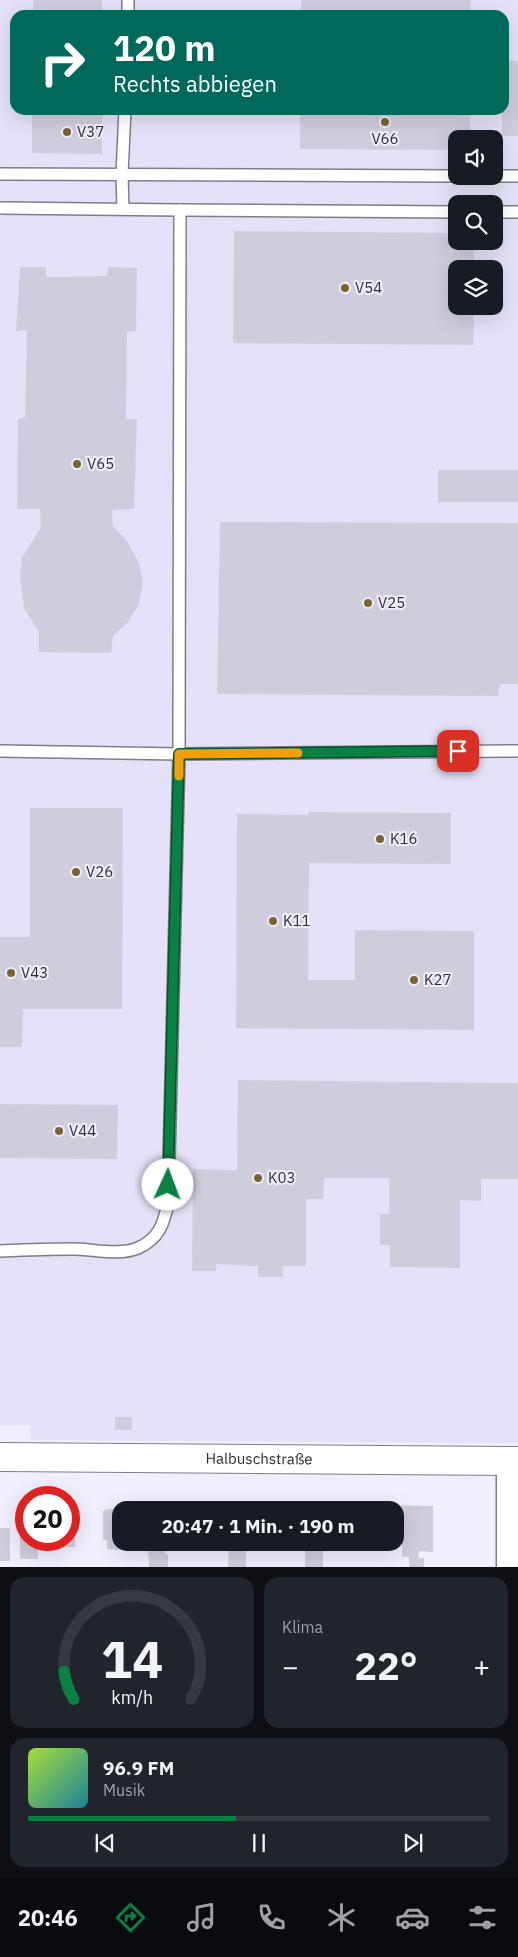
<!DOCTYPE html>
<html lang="de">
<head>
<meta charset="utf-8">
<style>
	body { margin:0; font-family:"IBM Plex Sans",sans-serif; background:#20242c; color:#f1f3f6; height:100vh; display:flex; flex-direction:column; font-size:19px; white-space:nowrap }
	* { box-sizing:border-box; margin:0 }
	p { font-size:16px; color:#9ea1a6 }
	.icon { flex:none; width:28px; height:28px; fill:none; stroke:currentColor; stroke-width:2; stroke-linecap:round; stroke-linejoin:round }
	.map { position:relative; height:1567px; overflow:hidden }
	.sheet { display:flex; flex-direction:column; gap:10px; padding:10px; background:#0d0f14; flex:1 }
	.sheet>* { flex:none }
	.hud { position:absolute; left:10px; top:10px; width:499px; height:105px; border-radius:15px; box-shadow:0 5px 20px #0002; background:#00695c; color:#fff; overflow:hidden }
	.fabs { position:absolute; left:448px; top:130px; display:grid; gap:10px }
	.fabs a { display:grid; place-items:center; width:55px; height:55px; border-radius:10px; background:#171b24; box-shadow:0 5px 20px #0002; font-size:25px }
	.speed { position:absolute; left:15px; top:1486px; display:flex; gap:10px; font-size:25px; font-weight:700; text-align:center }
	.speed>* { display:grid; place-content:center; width:65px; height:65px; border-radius:50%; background:#171b24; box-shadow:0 5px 20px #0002; line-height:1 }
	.speed .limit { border:8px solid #d22; background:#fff; color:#111 }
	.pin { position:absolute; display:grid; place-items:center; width:42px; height:42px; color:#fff; margin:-21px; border-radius:10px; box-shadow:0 2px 8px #0006 }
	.me { position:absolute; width:55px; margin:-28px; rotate:2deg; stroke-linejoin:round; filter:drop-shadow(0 0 4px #0008) }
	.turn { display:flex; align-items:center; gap:18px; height:105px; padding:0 20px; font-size:22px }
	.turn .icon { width:65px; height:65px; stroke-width:2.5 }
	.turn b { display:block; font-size:35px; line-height:42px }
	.big { font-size:38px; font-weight:800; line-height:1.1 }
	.sheet .widget { flex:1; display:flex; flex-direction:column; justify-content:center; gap:8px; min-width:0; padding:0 18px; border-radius:15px; background:#20242c }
	.sheet .dial { align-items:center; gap:0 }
	.dial svg { height:130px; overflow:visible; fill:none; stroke:#363941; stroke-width:7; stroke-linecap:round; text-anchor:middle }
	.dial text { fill:#f1f3f6; stroke:none }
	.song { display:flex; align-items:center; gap:15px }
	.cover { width:60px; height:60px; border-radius:8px; background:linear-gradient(135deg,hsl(80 70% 55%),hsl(190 70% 35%)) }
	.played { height:5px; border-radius:2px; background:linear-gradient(90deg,#0b8043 45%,#363941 45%) }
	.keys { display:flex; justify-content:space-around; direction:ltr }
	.heat { display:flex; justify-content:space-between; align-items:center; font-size:28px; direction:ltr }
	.sheet .tiles { flex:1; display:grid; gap:10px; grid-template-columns:1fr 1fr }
	.widget:last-child { grid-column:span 2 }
	.trip { position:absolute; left:112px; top:1501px; width:292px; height:50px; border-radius:15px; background:#171b24; box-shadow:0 5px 20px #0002; font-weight:800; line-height:50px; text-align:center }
	.menu { display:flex; height:80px; justify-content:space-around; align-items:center; background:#090b0e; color:#9ea1a6 }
	.menu .icon { width:35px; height:35px }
	.menu .active { color:#0b8043 }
	.menu b { font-size:22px; color:#f1f3f6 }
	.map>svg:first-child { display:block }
	.built { fill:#e4e1f8; fill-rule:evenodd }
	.building { fill:#cfcddc }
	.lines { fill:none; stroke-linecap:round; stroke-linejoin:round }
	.service-casing { stroke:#7f7d8c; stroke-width:14 }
	.minor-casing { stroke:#7f7d8c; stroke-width:25 }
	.tertiary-casing { stroke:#7f7d8c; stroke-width:30 }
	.service { stroke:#fff; stroke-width:11 }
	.minor { stroke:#fff; stroke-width:22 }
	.tertiary { stroke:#fff; stroke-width:28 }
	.route-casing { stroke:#07532c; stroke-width:12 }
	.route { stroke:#0b8043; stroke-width:9 }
	.slow { stroke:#f59e0b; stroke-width:9 }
	.poi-dot { fill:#7b6233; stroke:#f1effe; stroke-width:2 }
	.labels { text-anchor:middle; stroke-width:4; stroke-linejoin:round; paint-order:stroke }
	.poi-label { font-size:15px; fill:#2d2c32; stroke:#f1effe; text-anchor:start }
	.street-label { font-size:15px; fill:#2d2c32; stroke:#f1effe }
</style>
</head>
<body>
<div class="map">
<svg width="518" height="1567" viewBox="0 0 518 1567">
	<rect width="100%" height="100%" fill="#f1effe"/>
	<path class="built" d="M 0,0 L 518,0 L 518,1443 L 31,1440 L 30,1425 L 0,1426 ZM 15,15 L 504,15 L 504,110 L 15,110 ZM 456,139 L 494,139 L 494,176 L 456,176 ZM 456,204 L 494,204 L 494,241 L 456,241 ZM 456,269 L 494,269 L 494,306 L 456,306 Z"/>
	<g class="building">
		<rect x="33" y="0" width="69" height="15"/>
		<polygon points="301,0 471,0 470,15 301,15"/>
		<polygon points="504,60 518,61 518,136 502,136 502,110 504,110"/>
		<polygon points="32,110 102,110 102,154 32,153"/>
		<polygon points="300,110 470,110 470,139 456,139 456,150 300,149"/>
		<polygon points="234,231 456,233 456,241 474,241 474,269 456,269 456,306 474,306 473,345 233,343"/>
		<polygon points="20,267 46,267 46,277 107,276 108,267 137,268 136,331 127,332 126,419 137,419 134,509 112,510 113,526 126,540 139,563 143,582 139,604 128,622 113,636 111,653 39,652 39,632 24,608 20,575 22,558 41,527 40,509 17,509 18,419 25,418 27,330 16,331"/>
		<rect x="438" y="470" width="80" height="32"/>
		<polygon points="220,522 518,523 518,684 500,684 498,696 217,694"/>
		<polygon points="30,808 123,808 122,1009 23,1009 22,1047 0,1047 0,937 30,937"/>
		<polygon points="309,812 451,813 451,864 309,863 308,980 355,980 355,930 474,931 474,1030 236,1028 237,814 309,815"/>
		<polygon points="238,1080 518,1083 518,1179 481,1179 481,1201 460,1200 460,1268 390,1267 390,1245 380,1245 380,1214 389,1214 389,1178 324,1178 323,1199 306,1199 306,1266 283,1266 283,1277 258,1277 258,1266 216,1264 216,1271 192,1271 193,1169 237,1170"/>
		<polygon points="0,1104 118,1105 117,1159 0,1158"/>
		<rect x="115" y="1417" width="17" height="13"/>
		<polygon points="20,1503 26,1503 26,1540 38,1540 38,1559 20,1559"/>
		<rect x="134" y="1503" width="47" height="7"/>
		<polygon points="214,1504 261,1505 261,1510 214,1510"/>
		<polygon points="295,1505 352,1506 352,1510 295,1510"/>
		<polygon points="387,1505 433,1506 433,1552 419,1551 418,1558 424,1558 424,1567 409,1567 409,1557 402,1557 402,1542 396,1542 396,1510 387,1510"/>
		<polygon points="108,1509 116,1509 121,1511 121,1542 124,1542 124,1544 118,1544 118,1550 107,1549 107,1540 103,1540 103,1511"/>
		<polygon points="69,1521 75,1521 75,1547 52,1547 52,1540 69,1540"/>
		<rect x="0" y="1528" width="10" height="33"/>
		<polygon points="148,1542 165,1542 165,1555 168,1554 168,1567 149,1567"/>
		<polygon points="229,1542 246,1542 246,1567 228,1567"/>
		<polygon points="305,1542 332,1542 332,1549 323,1549 323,1567 305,1567"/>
	</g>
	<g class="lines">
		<g class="service-casing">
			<g id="service">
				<polyline points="128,0 128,15"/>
				<polyline points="0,174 456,176"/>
				<polyline points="494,176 518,176"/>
				<path d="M 0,208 L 180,210 L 179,754 L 168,1203 C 164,1223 159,1239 138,1248 C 119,1256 93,1249 73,1249 C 49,1249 24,1250 0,1251"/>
				<polyline points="123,209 122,174 125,110"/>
				<polyline points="180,210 456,212"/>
				<polyline points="494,212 518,212"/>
				<polyline points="0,751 179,754 518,751"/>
			</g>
		</g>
		<g class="minor-casing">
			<polyline id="minor" points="508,1461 508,1567"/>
		</g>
		<g class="tertiary-casing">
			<g id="tertiary">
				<path id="s1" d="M 0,1457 L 518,1461"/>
			</g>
		</g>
		<use href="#service" class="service"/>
		<use href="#minor" class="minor"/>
		<use href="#tertiary" class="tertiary"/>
	</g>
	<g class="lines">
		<g class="route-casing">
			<polyline id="route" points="168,1185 179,754 458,751"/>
		</g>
		<use href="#route" class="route"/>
		<polyline class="slow" points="179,776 179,754 298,753"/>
	</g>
	<g class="poi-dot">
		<circle cx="385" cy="122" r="5"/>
		<circle cx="67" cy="132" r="5"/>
		<circle cx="345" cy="288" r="5"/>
		<circle cx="77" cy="464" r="5"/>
		<circle cx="368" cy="603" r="5"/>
		<circle cx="380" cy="839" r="5"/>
		<circle cx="76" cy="872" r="5"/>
		<circle cx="273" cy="921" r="5"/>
		<circle cx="11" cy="973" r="5"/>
		<circle cx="414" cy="980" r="5"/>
		<circle cx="59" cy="1131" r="5"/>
		<circle cx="258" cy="1178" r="5"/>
	</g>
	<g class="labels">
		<g class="poi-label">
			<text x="77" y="137">V37</text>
			<text x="385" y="144" text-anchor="middle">V66</text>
			<text x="355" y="293">V54</text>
			<text x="87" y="469">V65</text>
			<text x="378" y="608">V25</text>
			<text x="390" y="844">K16</text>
			<text x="86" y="877">V26</text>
			<text x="283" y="926">K11</text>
			<text x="21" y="978">V43</text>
			<text x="424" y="985">K27</text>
			<text x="69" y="1136">V44</text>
			<text x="268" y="1183">K03</text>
		</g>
		<g class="street-label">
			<text dy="5" stroke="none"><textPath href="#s1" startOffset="259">Halbuschstraße</textPath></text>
		</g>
	</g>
</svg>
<div class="fabs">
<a><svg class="icon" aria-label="sound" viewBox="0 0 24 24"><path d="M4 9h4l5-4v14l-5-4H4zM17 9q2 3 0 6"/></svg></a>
<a><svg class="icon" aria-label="search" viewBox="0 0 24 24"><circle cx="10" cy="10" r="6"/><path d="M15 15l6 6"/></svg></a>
<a><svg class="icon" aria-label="layers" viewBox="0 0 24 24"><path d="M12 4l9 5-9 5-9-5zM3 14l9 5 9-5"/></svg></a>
</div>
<div class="speed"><div class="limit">20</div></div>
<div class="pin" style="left:458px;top:751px;background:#d93025"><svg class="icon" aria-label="arrive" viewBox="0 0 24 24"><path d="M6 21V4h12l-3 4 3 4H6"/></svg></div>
<svg class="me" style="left:168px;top:1185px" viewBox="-20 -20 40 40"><circle r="19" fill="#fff"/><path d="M0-13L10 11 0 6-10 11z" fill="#0b8043"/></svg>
<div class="trip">20:47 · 1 Min. · 190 m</div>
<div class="hud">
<div class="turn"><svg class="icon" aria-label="right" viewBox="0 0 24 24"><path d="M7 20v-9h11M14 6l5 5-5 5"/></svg><div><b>120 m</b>Rechts abbiegen</div></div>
</div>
</div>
<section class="sheet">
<div class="tiles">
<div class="widget dial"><svg viewBox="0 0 100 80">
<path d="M14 69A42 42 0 1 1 86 69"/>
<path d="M14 69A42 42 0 0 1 8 52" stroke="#0b8043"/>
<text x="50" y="56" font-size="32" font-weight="700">14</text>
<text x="50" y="72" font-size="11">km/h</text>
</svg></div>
<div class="widget"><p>Klima</p>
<div class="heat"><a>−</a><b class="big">22°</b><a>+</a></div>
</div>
<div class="widget">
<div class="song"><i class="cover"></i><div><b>96.9 FM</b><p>Musik</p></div></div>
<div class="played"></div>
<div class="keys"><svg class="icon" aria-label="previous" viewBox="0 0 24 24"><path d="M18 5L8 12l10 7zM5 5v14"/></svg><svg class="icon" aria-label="pause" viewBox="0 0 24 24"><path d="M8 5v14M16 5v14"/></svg><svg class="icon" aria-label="next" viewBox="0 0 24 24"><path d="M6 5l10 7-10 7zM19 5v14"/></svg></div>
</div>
</div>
</section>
<nav class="menu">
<b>20:46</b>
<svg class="icon active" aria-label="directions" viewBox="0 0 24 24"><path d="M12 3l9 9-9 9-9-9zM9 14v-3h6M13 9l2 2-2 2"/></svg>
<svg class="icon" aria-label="music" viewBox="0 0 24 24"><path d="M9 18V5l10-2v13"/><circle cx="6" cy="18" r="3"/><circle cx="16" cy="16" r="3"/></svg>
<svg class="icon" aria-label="phone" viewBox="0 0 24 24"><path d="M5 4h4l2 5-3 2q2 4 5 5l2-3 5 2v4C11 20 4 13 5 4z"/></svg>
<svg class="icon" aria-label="climate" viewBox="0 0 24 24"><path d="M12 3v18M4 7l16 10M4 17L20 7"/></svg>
<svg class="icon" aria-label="car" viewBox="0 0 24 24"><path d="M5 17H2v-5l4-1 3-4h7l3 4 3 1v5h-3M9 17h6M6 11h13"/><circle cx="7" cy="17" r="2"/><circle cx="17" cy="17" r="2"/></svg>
<svg class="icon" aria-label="filters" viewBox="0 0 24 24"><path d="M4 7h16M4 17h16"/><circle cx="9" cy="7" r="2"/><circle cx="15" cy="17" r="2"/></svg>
</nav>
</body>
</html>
